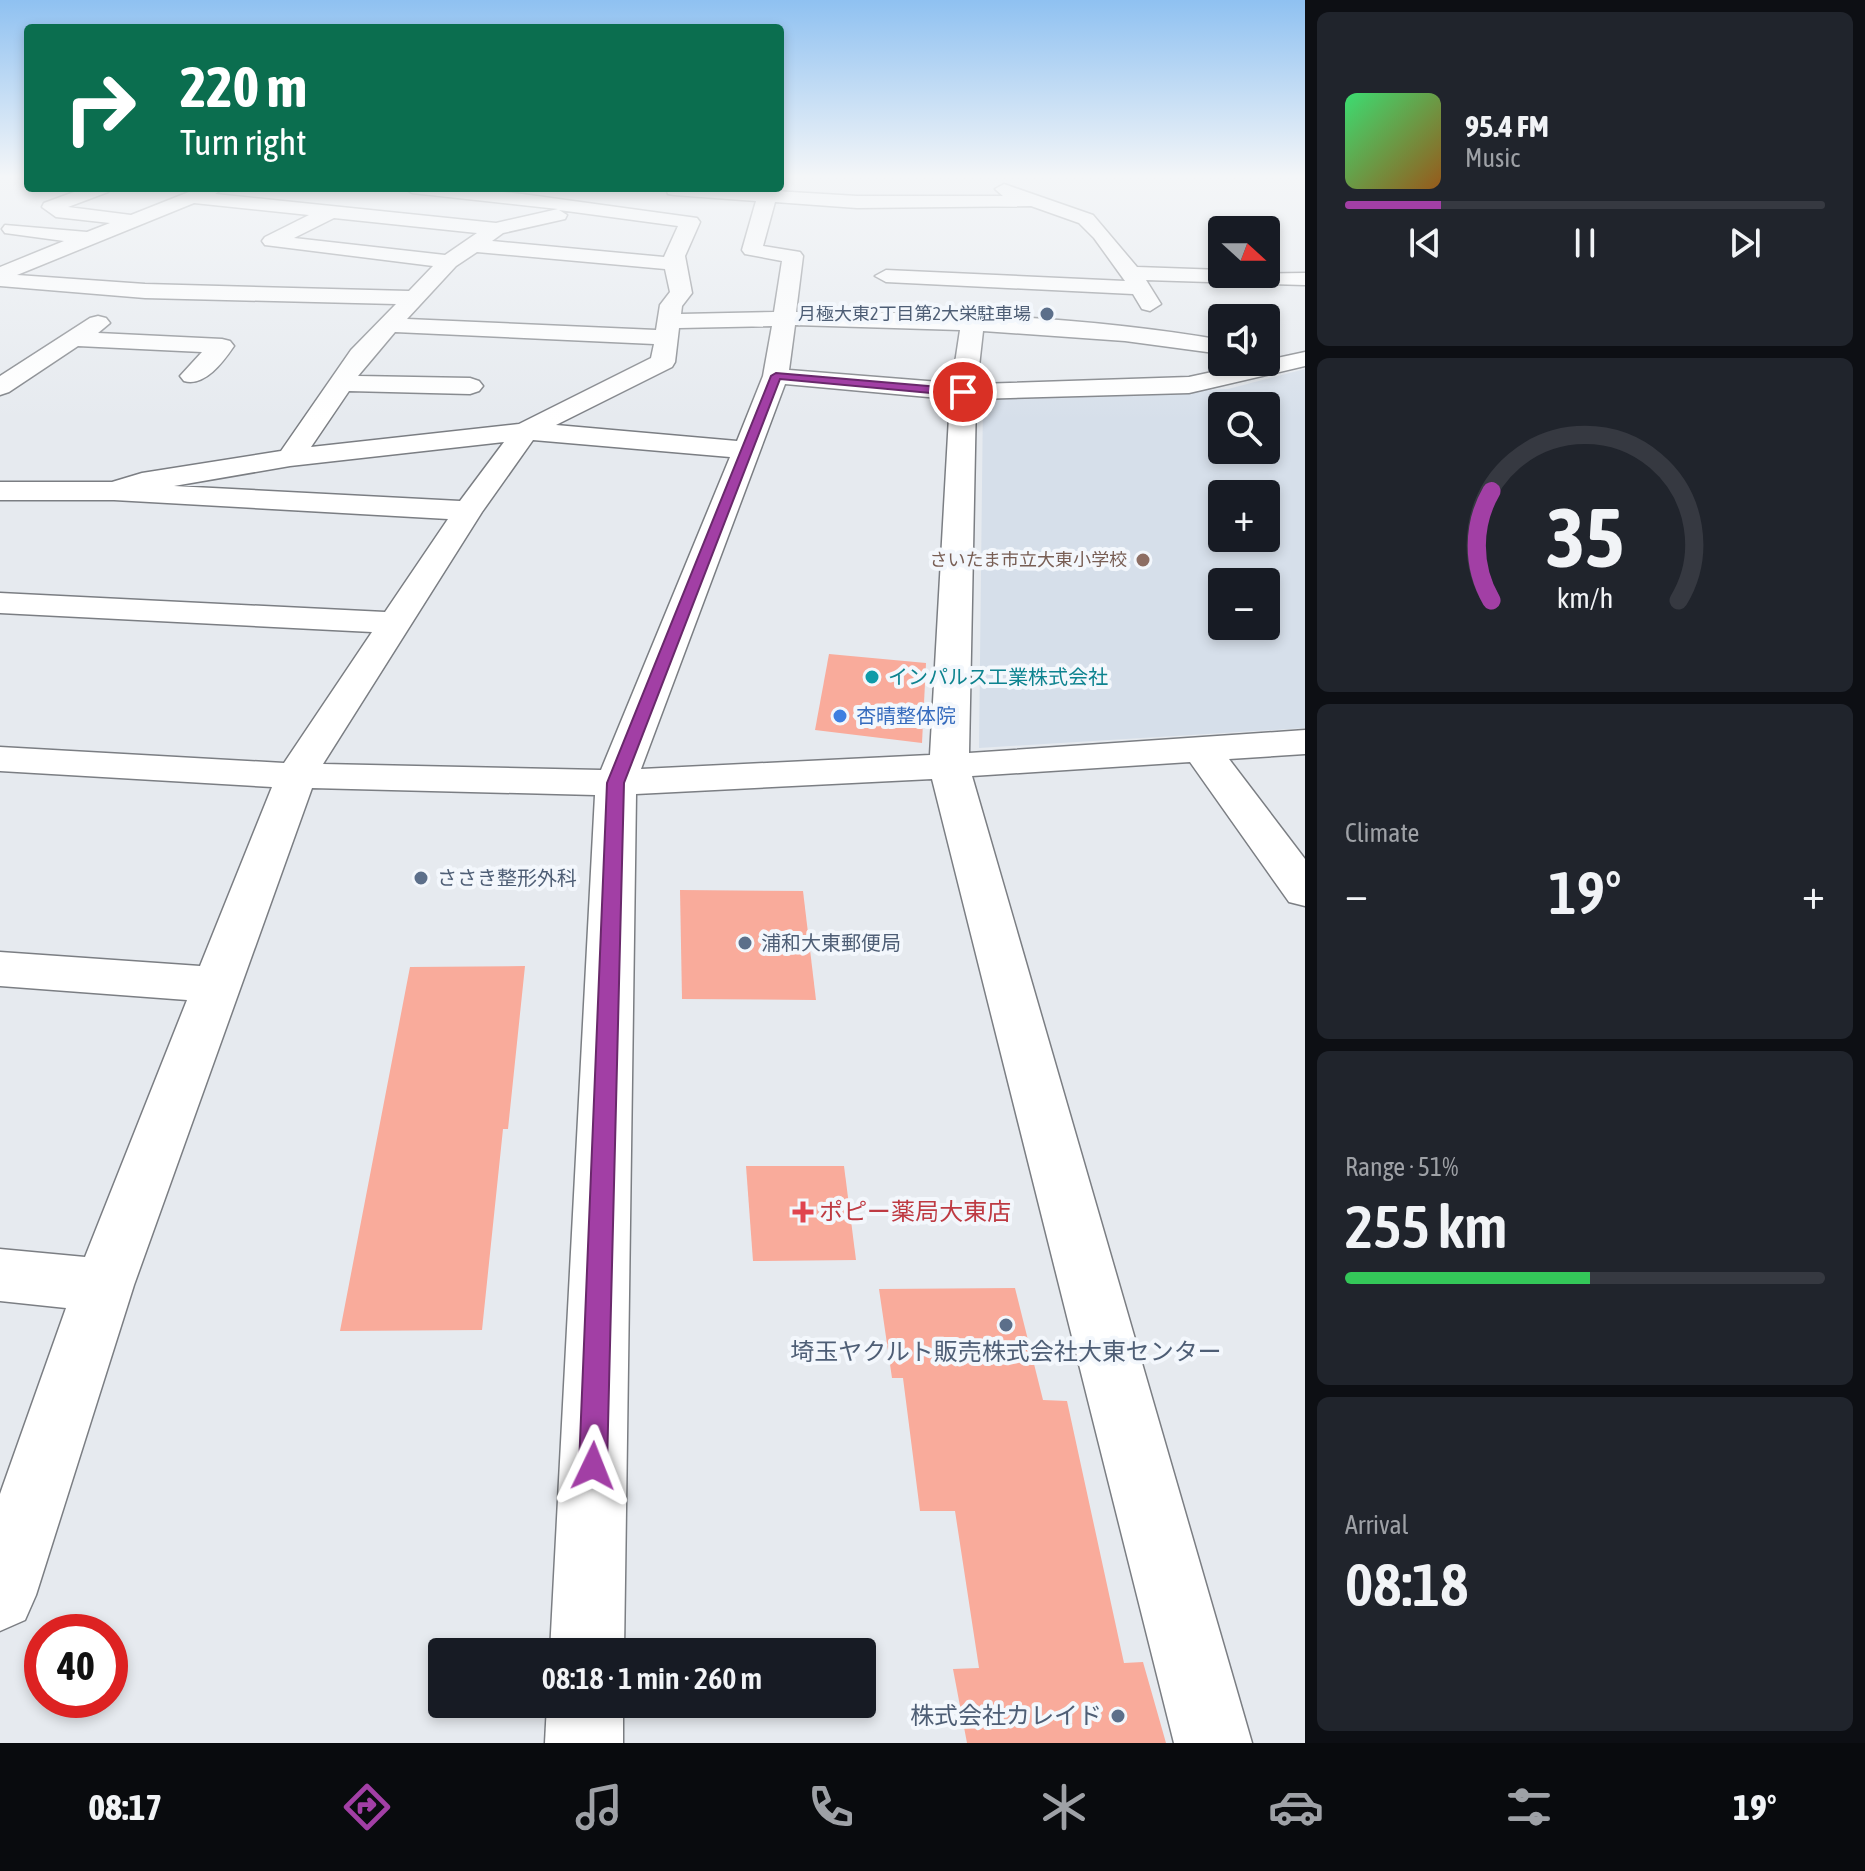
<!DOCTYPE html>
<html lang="en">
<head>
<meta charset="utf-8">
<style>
	body { margin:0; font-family:"Asap Condensed","Noto Sans JP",sans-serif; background:#20242c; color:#f1f3f6; height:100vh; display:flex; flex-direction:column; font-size:30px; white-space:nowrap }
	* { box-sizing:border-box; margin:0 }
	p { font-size:26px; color:#9ea1a6 }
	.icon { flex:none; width:44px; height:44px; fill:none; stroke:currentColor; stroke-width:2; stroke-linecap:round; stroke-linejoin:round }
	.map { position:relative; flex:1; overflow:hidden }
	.sheet { display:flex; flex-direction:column; gap:12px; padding:12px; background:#0d0f14; width:560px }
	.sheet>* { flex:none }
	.banner { position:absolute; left:24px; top:24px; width:760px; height:168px; border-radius:8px; box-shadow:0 4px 12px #0003; background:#0b6e4f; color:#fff; overflow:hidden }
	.needle { width:52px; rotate:111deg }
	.tools { position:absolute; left:1208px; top:216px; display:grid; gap:16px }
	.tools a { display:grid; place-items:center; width:72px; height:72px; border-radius:8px; background:#171b24; box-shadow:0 4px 12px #0003; font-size:40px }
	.speed { position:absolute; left:24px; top:1614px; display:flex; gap:16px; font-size:40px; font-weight:700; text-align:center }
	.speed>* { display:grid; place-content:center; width:104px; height:104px; border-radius:50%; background:#171b24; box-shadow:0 4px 12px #0003; line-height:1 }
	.speed .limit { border:12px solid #d22; background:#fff; color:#111 }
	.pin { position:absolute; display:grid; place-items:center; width:68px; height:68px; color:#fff; margin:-34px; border:4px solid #fff; border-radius:50%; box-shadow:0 2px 8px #0007 }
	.me { position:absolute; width:88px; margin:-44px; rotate:2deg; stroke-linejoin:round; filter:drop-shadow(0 0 6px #0008) }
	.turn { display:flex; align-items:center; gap:28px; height:168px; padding:0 24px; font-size:36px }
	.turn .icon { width:104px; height:104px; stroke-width:2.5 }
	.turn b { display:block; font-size:56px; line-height:68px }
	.big { font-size:60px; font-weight:600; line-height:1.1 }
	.sheet .widget { flex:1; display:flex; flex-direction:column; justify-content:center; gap:12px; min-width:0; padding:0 28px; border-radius:12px; background:#20242c }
	.sheet .dial { align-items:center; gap:0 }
	.dial svg { height:208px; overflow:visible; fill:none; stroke:#363941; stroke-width:7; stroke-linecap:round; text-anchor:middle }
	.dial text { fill:#f1f3f6; stroke:none }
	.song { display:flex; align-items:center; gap:24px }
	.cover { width:96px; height:96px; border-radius:12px; background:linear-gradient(135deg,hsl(140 70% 55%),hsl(30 70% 35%)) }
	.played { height:8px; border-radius:4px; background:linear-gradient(90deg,#a23fa5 20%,#363941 20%) }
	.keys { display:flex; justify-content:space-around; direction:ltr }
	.heat { display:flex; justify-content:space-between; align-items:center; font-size:44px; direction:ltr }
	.charge { height:12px; border-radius:6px; background:linear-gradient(90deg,#34c759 51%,#363941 0) }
	.trip { position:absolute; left:428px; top:1638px; width:448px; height:80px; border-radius:8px; background:#171b24; box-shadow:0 4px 12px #0003; font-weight:600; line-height:80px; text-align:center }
	.dock { display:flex; height:128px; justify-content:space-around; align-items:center; background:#090b0e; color:#9ea1a6 }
	.dock .icon { width:56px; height:56px }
	.dock .current { color:#a23fa5 }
	.dock b { font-size:36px; color:#f1f3f6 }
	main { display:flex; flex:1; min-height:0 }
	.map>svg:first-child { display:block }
	.built { fill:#d6dfea; fill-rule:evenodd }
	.building { fill:#f9ab9b }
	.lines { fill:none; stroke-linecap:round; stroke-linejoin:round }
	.minor-casing { stroke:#7b7e83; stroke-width:3 }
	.minor { fill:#fff; fill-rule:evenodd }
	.route { fill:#a23fa5; stroke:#69296b; stroke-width:2 }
	.service-dot { fill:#5c6f8a; stroke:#f3f7fc; stroke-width:3 }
	.education-dot { fill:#8d6e63; stroke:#f3f7fc; stroke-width:3 }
	.culture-dot { fill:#0f9aa8; stroke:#f3f7fc; stroke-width:3 }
	.shop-dot { fill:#3f7fe0; stroke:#f3f7fc; stroke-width:3 }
	.health-dot { fill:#e0444e; stroke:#f3f7fc; stroke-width:3 }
	.labels { text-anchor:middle; stroke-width:8; stroke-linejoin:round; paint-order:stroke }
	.far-service-label { font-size:18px; fill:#4e5e75; stroke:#f3f7fc; text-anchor:end }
	.far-education-label { font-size:18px; fill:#785e54; stroke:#f3f7fc; text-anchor:end }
	.culture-label { font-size:20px; fill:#0d838f; stroke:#f3f7fc; text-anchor:start }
	.shop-label { font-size:20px; fill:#366cbe; stroke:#f3f7fc; text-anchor:start }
	.service-label { font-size:20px; fill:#4e5e75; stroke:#f3f7fc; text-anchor:start }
	.near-health-label { font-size:24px; fill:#be3a42; stroke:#f3f7fc; text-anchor:start }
	.near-service-label { font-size:24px; fill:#4e5e75; stroke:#f3f7fc }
</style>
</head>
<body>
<main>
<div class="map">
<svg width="1305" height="1743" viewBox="0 0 1305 1743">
	<rect width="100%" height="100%" fill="#e6eaef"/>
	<path class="built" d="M 1305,369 L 1305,728 L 979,748 L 983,399 L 1228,389 ZM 1222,406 L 1266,406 L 1266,450 L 1222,450 ZM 1222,494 L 1266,494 L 1266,538 L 1222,538 ZM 1222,582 L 1266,582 L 1266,626 L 1222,626 Z"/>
	<g class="building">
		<polygon points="829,654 926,663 922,743 815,730"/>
		<polygon points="680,890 803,891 816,1000 682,999"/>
		<polygon points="525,966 508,1129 503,1129 482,1330 340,1331 410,967"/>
		<polygon points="746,1166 844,1166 856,1260 753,1261"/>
		<polygon points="1015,1288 1043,1400 1067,1401 1124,1663 1143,1662 1166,1743 967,1743 953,1669 979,1668 955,1511 920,1511 903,1378 892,1378 879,1289"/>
	</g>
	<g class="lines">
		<g class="minor-casing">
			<g id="minor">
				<path d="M 1004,184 L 1093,215 L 1137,267 L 1222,270 L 1222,274 L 1305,273 L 1305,285 L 1146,280 L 1161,304 L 1150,311 L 1142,309 L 1133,294 L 886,282 L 875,276 L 886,270 L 1125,281 L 1094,238 L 1079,223 L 1031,206 L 857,208 L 775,202 L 763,246 L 800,252 L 803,256 L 796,312 C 937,311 1083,316 1222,340 L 1222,354 L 1125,341 L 983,331 L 977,384 L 1189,377 L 1305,352 L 1305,366 L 1189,393 L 976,399 L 969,753 L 1305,730 L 1305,754 L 1229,759 L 1305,859 L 1305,906 L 1289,902 L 1190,762 L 972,776 L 1252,1743 L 1174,1743 L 932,779 L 636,794 L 624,1652 L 550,1652 L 595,795 L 312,788 L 134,1285 L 36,1595 L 25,1620 L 0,1631 L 0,1494 L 66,1308 L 0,1301 L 0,1249 L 85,1257 L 187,1000 L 0,986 L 0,952 L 200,966 L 272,787 L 0,771 L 0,747 L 284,763 L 372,632 L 0,613 L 0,593 L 385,612 L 448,519 L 114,500 L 0,500 L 0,482 L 112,482 L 142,473 L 281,451 L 351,350 L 396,304 L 145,298 L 0,286 L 0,267 L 64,241 L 5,233 L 2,229 L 5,225 L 87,232 L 110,223 L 56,217 L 42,207 L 44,203 L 85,188 L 111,188 L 108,192 L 68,207 L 131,215 L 199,188 L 224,188 L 215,194 L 496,223 L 558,209 L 412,193 L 403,188 L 466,188 L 522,194 L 697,218 L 700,222 L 685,256 L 692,293 L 682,306 L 681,314 L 774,312 L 782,261 L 745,254 L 742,250 L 756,201 L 674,195 L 668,194 L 666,188 L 726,188 L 857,196 L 1003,196 L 995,189 ZM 194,203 L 309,215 L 265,237 L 262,241 L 265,245 L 433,266 L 409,291 L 145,284 L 17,275 ZM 559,210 L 678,226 L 664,257 L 492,241 L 503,233 L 565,219 L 567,215 ZM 334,218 L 477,233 L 445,255 L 294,238 ZM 477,252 L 665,269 L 670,292 L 660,305 L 656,330 L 407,319 L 456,266 ZM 795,325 L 960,330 L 952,383 L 789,370 ZM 772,326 L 763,376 L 737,441 L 556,425 L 672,367 L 675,362 L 679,328 ZM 395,332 L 654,344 L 651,358 L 519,424 L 311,447 L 349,391 L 470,394 L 479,391 L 483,386 L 479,381 L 470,378 L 358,376 ZM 785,384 L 950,399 L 930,755 L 641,769 ZM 533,440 L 730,457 L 601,770 L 323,764 L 482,512 ZM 504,442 L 460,501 L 174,486 L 290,466 Z"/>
				<path d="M 98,316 L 106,318 L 110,323 L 98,333 L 222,339 L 230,341 L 234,346 C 223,362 205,387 184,381 L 180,376 L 202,352 L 78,346 L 9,392 L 0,395 L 0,376 L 90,318 Z"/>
				<polygon points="547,1704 623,1704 623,1743 545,1743"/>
			</g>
		</g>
		<use href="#minor" class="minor"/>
	</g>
	<linearGradient id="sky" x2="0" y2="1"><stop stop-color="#8fc1f1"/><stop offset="0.42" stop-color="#f4f6f8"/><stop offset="1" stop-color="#f4f6f8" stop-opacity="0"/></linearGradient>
	<rect width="1305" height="420" fill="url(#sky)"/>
	<polygon class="route" points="776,373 963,389 969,392 963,396 780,379 624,783 607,1466 603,1475 593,1480 583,1475 579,1466 607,783 771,376"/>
	<g class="service-dot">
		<circle cx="1047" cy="314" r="8"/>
		<circle cx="421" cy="878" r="8"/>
		<circle cx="745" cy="943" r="8"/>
		<circle cx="1006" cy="1325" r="8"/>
		<circle cx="1118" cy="1716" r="8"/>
	</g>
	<circle class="education-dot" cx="1143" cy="560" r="8"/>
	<circle class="culture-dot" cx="872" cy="677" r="8"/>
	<circle class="shop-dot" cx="840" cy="716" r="8"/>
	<path class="health-dot" d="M799 1200h8v8h8v8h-8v8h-8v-8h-8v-8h8z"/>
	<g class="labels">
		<g class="far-service-label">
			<text x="1031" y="320">月極大東2丁目第2大栄駐車場</text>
		</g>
		<g class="far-education-label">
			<text x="1127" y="566">さいたま市立大東小学校</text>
		</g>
		<g class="culture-label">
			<text x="888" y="684">インパルス工業株式会社</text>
		</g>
		<g class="shop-label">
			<text x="856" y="723">杏晴整体院</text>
		</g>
		<g class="service-label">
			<text x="437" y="885">ささき整形外科</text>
			<text x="761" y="950">浦和大東郵便局</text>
		</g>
		<g class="near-health-label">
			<text x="819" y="1220">ポピー薬局大東店</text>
		</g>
		<g class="near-service-label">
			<text x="1006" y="1360">埼玉ヤクルト販売株式会社大東センター</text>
			<text x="1102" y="1724" text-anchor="end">株式会社カレイド</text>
		</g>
	</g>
</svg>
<div class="tools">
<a><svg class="needle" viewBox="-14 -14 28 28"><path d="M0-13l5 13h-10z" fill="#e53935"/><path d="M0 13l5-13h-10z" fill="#9ea1a6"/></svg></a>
<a><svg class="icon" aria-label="sound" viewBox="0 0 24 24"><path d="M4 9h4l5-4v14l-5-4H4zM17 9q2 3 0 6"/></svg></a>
<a><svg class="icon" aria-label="search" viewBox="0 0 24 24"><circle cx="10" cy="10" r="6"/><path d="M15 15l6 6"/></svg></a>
<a>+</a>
<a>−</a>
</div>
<div class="speed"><div class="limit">40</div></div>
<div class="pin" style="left:963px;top:392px;background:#d93025"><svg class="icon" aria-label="arrive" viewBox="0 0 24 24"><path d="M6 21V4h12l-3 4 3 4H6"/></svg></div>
<svg class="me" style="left:593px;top:1466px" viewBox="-20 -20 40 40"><path d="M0-17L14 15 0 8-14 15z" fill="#a23fa5" stroke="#fff" stroke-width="4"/></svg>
<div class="trip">08:18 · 1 min · 260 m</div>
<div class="banner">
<div class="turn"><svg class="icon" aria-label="right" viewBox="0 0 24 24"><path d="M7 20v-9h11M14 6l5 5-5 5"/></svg><div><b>220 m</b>Turn right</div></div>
</div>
</div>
<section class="sheet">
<div class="widget">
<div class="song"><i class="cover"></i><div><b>95.4 FM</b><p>Music</p></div></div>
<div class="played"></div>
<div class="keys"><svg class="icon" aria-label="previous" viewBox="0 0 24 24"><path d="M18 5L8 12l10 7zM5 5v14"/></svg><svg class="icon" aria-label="pause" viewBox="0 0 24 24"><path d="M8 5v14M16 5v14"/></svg><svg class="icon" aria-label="next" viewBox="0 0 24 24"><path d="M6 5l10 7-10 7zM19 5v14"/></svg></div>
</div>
<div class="widget dial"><svg viewBox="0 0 100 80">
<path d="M14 69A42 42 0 1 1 86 69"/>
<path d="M14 69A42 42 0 0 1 14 27" stroke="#a23fa5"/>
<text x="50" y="56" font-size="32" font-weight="700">35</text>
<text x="50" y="72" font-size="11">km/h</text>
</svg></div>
<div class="widget"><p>Climate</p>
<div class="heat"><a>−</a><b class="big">19°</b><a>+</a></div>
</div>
<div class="widget"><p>Range · 51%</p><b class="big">255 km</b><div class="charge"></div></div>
<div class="widget"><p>Arrival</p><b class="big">08:18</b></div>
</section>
</main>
<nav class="dock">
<b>08:17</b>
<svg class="icon current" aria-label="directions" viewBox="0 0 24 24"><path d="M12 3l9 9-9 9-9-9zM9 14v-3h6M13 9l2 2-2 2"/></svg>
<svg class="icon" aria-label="music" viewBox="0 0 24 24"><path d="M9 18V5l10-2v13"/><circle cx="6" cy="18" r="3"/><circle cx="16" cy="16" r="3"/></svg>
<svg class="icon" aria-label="phone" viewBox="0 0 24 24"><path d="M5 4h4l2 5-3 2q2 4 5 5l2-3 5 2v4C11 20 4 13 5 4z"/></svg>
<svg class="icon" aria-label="climate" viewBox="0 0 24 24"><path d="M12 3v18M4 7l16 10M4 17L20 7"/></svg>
<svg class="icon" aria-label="car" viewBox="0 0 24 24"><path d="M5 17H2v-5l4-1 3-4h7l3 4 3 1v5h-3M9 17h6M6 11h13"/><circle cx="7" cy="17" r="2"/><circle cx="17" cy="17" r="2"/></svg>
<svg class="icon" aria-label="filters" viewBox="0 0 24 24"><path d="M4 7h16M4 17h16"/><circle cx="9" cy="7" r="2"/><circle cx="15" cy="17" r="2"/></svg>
<b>19°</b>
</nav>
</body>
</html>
